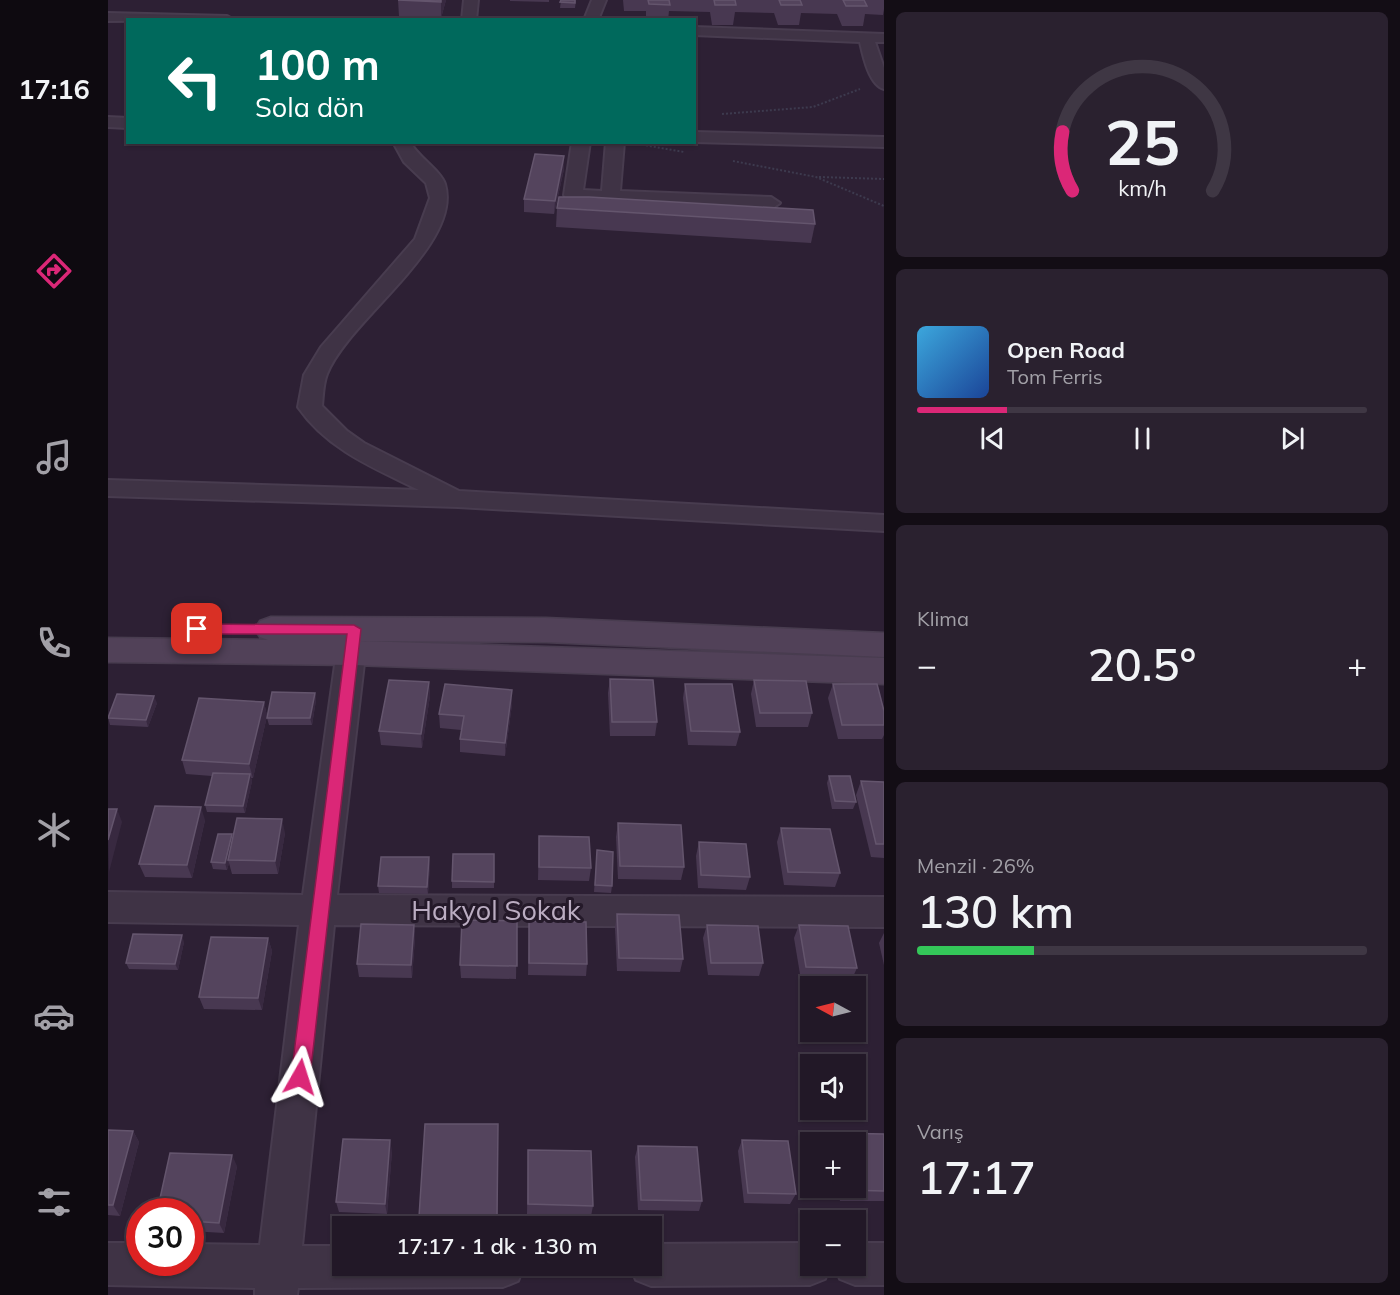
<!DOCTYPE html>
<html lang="tr">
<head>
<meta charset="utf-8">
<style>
	body { margin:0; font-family:Mulish,sans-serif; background:#2a212f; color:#f1f3f6; height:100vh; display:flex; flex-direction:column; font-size:22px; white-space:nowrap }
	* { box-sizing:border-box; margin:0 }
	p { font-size:20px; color:#a2a0a7 }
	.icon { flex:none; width:33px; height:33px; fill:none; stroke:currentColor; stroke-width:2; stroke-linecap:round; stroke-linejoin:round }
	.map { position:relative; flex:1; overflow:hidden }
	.drawer { display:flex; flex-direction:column; gap:12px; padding:12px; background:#130d15; width:516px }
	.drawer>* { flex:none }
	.hud { position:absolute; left:18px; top:18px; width:570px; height:126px; border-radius:0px; box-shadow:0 2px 4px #0004,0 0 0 2px #3f3744; background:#00695c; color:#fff; overflow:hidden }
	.needle { width:39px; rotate:277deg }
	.buttons { position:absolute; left:692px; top:976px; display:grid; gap:12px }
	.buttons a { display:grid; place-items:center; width:66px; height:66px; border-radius:0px; background:#221827; box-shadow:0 2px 4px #0004,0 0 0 2px #3f3744; font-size:30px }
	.speed { position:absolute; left:18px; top:1198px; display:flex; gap:12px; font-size:30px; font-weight:700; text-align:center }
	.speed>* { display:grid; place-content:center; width:78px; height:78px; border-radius:50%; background:#221827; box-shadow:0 2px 4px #0004,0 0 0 2px #3f3744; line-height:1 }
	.speed .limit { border:9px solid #d22; background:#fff; color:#111 }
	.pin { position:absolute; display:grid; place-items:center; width:51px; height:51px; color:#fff; margin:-26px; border-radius:12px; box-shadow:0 3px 9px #0006 }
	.me { position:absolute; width:66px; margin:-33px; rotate:6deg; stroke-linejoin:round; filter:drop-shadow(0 0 4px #0008) }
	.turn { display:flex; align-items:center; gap:21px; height:126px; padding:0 30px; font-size:27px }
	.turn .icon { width:78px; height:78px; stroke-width:2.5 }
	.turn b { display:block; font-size:42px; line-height:51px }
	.big { font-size:45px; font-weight:600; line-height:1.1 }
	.drawer .widget { flex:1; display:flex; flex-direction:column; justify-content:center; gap:9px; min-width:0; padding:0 21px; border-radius:9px; background:#2a212f }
	.drawer .dial { align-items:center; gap:0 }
	.dial svg { height:156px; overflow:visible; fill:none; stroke:#3f3744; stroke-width:7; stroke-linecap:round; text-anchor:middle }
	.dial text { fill:#f1f3f6; stroke:none }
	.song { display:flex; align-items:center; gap:18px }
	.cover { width:72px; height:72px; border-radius:9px; background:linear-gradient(135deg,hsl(200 70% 55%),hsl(220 70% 35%)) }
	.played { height:6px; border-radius:3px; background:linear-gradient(90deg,#db2777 20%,#3f3744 20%) }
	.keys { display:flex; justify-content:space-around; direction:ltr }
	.heat { display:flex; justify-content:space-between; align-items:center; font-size:33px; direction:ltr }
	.charge { height:9px; border-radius:4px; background:linear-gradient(90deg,#34c759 26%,#3f3744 0) }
	.trip { position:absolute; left:224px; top:1216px; width:330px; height:60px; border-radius:0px; background:#221827; box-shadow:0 2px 4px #0004,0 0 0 2px #3f3744; font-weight:600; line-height:60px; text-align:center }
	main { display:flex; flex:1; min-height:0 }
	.tab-bar { display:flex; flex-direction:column; width:108px; justify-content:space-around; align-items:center; background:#0e0a10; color:#a2a0a7 }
	.tab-bar .icon { width:42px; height:42px }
	.tab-bar .on { color:#db2777 }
	.tab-bar b { font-size:27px; color:#f1f3f6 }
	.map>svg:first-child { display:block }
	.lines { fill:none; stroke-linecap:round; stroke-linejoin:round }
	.street-casing { stroke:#483c4f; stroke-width:4 }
	.secondary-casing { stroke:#483c4f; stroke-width:3 }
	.path { stroke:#3d3a4e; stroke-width:2; stroke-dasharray:2 2; stroke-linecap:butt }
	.street { fill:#3f3345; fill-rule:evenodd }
	.secondary { fill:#514158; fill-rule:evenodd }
	.wall { fill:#483851 }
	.shaded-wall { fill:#382940 }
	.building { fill:#54445d; stroke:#64556d; stroke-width:1.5 }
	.route { fill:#db2777; stroke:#8e194d; stroke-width:1.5 }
	.labels { text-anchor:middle; stroke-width:6; stroke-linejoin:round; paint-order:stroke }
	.near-street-label { font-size:27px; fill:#bbadc2; stroke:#241929 }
</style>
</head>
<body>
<main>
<nav class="tab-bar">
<b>17:16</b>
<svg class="icon on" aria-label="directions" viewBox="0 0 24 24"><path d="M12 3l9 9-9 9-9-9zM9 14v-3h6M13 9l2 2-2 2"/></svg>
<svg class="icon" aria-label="music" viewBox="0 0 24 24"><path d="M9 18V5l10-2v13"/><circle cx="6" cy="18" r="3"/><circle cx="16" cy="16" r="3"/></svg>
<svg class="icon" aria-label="phone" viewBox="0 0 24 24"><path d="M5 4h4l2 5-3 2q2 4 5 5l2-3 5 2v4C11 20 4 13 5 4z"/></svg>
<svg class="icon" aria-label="climate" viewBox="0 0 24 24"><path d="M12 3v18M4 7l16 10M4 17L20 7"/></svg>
<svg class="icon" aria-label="car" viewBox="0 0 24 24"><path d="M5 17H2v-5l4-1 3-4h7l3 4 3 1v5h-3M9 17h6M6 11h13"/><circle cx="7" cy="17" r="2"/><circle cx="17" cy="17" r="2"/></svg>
<svg class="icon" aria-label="filters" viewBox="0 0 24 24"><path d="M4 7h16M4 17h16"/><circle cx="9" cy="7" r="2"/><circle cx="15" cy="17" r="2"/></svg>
</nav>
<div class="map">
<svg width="776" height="1295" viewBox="0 0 776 1295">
	<rect width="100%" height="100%" fill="#2d2034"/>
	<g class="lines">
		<g class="street-casing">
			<g id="street">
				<polygon points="356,0 370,0 368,20 354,20"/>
				<polygon points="484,0 498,0 490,20 476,20"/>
				<polygon points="0,13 119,16 126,20 0,21"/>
				<path d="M 586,27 L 776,34 L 776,42 L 767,42 L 776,68 L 776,89 C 761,85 755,55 752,42 L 586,35 Z"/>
				<polygon points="0,117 20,118 20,128 0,127"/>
				<polygon points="586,132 776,137 776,147 586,142"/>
				<path d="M 285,142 L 302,142 C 310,157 333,171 337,184 C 355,245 240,320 219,374 C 215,384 215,396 214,406 L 239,431 L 256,443 L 351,491 L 776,515 L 776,531 L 350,507 L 0,496 L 0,480 L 311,490 C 266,468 220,450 190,407 L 196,375 L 213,347 L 307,239 L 322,198 L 318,183 L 296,162 Z"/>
				<polygon points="464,142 482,142 475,190 494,191 498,142 516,142 512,191 663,197 672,203 663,209 459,199 456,195"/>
				<polygon points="246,619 256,622 260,629 229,895 776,897 776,927 226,925 194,1246 234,1246 234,1266 416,1266 410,1281 395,1287 190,1288 189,1295 147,1295 147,1288 0,1285 0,1243 32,1243 32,1263 82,1263 82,1244 152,1245 191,925 0,922 0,892 195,895 232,629 236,622"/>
				<polygon points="702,1243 702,1266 722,1266 717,1279 702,1285 543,1286 528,1280 522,1266 543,1266 543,1244"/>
				<polygon points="747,1243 776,1243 776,1285 747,1285 732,1279 727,1266 747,1266"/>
			</g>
		</g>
		<g class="secondary-casing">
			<polygon id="secondary" points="163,617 438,618 776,633 776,657 438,642 252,641 776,658 776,684 245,665 0,662 0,638 160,640 152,637 147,629 152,621"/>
		</g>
		<g class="path">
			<polyline points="614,114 705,107 752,89"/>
			<polyline points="530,144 576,152"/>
			<polyline points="625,161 708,177 776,206"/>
			<polyline points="711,177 776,179"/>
		</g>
		<use href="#street" class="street"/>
		<use href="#secondary" class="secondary"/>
	</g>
	<g class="wall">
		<polygon points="290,0 338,0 333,18 291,16"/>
		<polygon points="402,0 441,0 441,2 402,1"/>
		<polygon points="453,0 468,0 467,8 452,8"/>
		<polygon points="515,0 776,0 776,9 775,15 757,14 755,26 734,26 729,14 693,13 691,25 670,25 666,13 627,12 625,25 604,25 602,12 561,11 560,20 538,20 538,11 516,11"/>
		<polygon points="456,156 456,169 446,214 416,212 416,199"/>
		<polygon points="449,208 707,224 703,243 448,227"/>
		<polygon points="502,679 549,722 547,736 502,736 500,693"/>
		<polygon points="646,680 704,713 700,727 648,727 643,694"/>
		<polygon points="321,682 322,696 314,748 273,745 271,731"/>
		<polygon points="577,684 632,732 628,746 580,745 575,698"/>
		<polygon points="725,684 776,711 776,735 774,739 730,739 720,698"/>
		<polygon points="404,690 404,704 397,756 352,752 352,739 353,730 332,728 331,714"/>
		<polygon points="207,693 208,700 204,725 161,725 159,718"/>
		<polygon points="156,702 159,716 145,778 143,778 144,781 137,813 99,812 97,805 104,776 78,774 74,760"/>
		<polygon points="49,703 40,727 2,725 0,717"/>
		<polygon points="721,776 748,802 745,809 724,809 719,783"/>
		<polygon points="753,781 776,782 776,858 763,857 748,795"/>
		<polygon points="97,820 84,878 37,877 31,864"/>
		<polygon points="510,823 576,867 573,880 510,879 508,837"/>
		<polygon points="673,828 732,873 727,887 676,885 669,842"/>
		<polygon points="177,833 170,874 124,874 121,863 119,870 105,869 103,862 124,834 125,838"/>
		<polygon points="431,836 483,868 481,881 430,880"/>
		<polygon points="591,842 642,877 638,890 590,888 588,856"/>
		<polygon points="489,850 504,886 503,893 486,892"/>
		<polygon points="386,854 386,888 344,888 344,881"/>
		<polygon points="322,864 320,894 271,893 270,886"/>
		<polygon points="509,914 575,959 572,972 509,971 507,927"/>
		<polygon points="409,921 408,979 353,978 352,965"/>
		<polygon points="421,921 479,964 478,976 420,975"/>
		<polygon points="306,925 307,938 304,978 251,977 249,964"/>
		<polygon points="599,925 655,963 651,976 600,975 595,938"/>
		<polygon points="691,925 749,968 743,981 693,980 686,938"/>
		<polygon points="776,933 776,965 771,943"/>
		<polygon points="160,938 164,951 154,1010 96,1009 91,997"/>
		<polygon points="76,942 70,970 21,969 18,963"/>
		<polygon points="390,1124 389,1227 313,1227 311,1217"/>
		<polygon points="0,1130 25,1131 31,1142 12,1216 0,1215"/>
		<polygon points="728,1133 776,1134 776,1201 732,1201 729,1188 747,1188 747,1143 722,1143"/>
		<polygon points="634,1140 688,1194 682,1204 636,1203 630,1151"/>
		<polygon points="530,1146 594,1201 591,1211 530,1210 527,1157"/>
		<polygon points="420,1150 485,1206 483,1216 419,1214"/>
		<polygon points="284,1151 279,1214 231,1212 228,1202"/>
		<polygon points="129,1166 116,1233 82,1231 82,1212"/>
	</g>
	<g class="shaded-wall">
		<polygon points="333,0 338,0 333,18"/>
		<polygon points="456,156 456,169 446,214 447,201"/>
		<polygon points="321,682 322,696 314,748 313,734"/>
		<polygon points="404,690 404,704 397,756 397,743"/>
		<polygon points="207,693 208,700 204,725 202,718"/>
		<polygon points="46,696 49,703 40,727 38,720"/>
		<polygon points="156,702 159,716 145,778 141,764"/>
		<polygon points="142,774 144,781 137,813 135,806"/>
		<polygon points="93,807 97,820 84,878 79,865"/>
		<polygon points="9,809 14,822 1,872 0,840"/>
		<polygon points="174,819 177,833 170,874 167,861"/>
		<polygon points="124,834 126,841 120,860 121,863 119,870 117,863"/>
		<polygon points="321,857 322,864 320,894 319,887"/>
		<polygon points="306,925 307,938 304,978 303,965"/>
		<polygon points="74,935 76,942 70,970 67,964"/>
		<polygon points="160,938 164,951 154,1010 150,998"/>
		<polygon points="25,1131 31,1142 12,1216 5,1205"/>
		<polygon points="282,1140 284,1151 279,1214 277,1204"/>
		<polygon points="124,1155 129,1166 116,1233 111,1223"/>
	</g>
	<g class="building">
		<polygon points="290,0 333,0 333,2"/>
		<polygon points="453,0 467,0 467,3 452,2"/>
		<polygon points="540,0 561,0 562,5 541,4"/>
		<polygon points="606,0 627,0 628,5 607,5"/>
		<polygon points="671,0 692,0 694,5 673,5"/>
		<polygon points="735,0 756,0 759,6 738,6"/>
		<polygon points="427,154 456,156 447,201 416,199"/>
		<polygon points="451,197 481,197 705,210 707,224 449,208"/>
		<polygon points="502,679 545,680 549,722 504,722"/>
		<polygon points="281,680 321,682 313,734 271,731"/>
		<polygon points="646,680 698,681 704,713 652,713"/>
		<polygon points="337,684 404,690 397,743 352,739 356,716 331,714"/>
		<polygon points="577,684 624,684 632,732 583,731"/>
		<polygon points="725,684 769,684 776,711 776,725 734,725"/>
		<polygon points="164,692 207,693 202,718 159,718"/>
		<polygon points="9,694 46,696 38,720 0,718"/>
		<polygon points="91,698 156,702 141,764 74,760"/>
		<polygon points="105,773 142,774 135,806 97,805"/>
		<polygon points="721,776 742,776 748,802 727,801"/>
		<polygon points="753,781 776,782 776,844 768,844"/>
		<polygon points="47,806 93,807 79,865 31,864"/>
		<polygon points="0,809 9,809 0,840"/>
		<polygon points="129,818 174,819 167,861 120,860"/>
		<polygon points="510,823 573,825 576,867 512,866"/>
		<polygon points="673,828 722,829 732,873 680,872"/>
		<polygon points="110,834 124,834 117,863 103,862"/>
		<polygon points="431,836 481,837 483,868 431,867"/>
		<polygon points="591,842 638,844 642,877 593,875"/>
		<polygon points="489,850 505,852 504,886 487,885"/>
		<polygon points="345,854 386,854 386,882 344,881"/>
		<polygon points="273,857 321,857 319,887 270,886"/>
		<polygon points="509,914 571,915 575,959 511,958"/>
		<polygon points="354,920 409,921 409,966 352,965"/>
		<polygon points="421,921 478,922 479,964 421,963"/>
		<polygon points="253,924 306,925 303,965 249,964"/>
		<polygon points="599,925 650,926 655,963 603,963"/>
		<polygon points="691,925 740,926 749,968 698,967"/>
		<polygon points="25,934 74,935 67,964 18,963"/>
		<polygon points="103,937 160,938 150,998 91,997"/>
		<polygon points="317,1124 390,1124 389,1219 311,1217"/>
		<polygon points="0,1130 25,1131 5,1205 0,1205"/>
		<polygon points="728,1133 776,1134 776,1191 738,1190 737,1188 747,1188 747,1143 729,1143"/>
		<polygon points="235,1139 282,1140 277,1204 228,1202"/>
		<polygon points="634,1140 680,1141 688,1194 640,1193"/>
		<polygon points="530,1146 589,1147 594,1201 533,1200"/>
		<polygon points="420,1150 483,1151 485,1206 420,1204"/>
		<polygon points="62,1153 124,1155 111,1223 82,1221 82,1212 49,1212"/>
	</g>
	<polygon class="route" points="89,624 246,625 253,629 202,1077 199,1083 192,1086 186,1083 183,1077 239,634 89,634 83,629"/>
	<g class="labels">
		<g class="near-street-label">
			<text x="388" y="920">Hakyol Sokak</text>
		</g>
	</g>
</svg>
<div class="buttons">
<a><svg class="needle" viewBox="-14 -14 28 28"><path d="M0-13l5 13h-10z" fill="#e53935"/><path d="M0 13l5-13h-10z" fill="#a2a0a7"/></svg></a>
<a><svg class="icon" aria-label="sound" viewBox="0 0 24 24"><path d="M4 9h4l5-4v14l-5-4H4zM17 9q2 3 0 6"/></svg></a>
<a>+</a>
<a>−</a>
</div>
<div class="speed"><div class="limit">30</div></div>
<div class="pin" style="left:89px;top:629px;background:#d93025"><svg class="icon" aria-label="arrive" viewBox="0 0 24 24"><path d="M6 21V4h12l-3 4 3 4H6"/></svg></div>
<svg class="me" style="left:192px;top:1077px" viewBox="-20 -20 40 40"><path d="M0-17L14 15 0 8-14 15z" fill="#db2777" stroke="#fff" stroke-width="4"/></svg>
<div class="trip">17:17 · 1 dk · 130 m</div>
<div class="hud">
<div class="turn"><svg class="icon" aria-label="left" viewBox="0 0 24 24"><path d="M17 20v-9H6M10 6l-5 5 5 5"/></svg><div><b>100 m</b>Sola dön</div></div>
</div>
</div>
<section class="drawer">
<div class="widget dial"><svg viewBox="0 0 100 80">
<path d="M14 69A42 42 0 1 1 86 69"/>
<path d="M14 69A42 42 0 0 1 9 39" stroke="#db2777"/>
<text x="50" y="56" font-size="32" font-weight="700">25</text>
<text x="50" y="72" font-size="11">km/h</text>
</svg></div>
<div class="widget">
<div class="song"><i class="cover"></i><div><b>Open Road</b><p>Tom Ferris</p></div></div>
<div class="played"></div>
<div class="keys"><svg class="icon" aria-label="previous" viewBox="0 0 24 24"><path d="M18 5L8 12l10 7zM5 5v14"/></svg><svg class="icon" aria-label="pause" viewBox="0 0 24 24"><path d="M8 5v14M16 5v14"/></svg><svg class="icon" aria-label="next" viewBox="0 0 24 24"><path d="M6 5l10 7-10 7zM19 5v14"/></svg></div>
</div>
<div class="widget"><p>Klima</p>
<div class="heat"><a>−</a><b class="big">20.5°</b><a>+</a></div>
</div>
<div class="widget"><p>Menzil · 26%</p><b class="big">130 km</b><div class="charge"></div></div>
<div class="widget"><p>Varış</p><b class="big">17:17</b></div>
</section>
</main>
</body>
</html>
